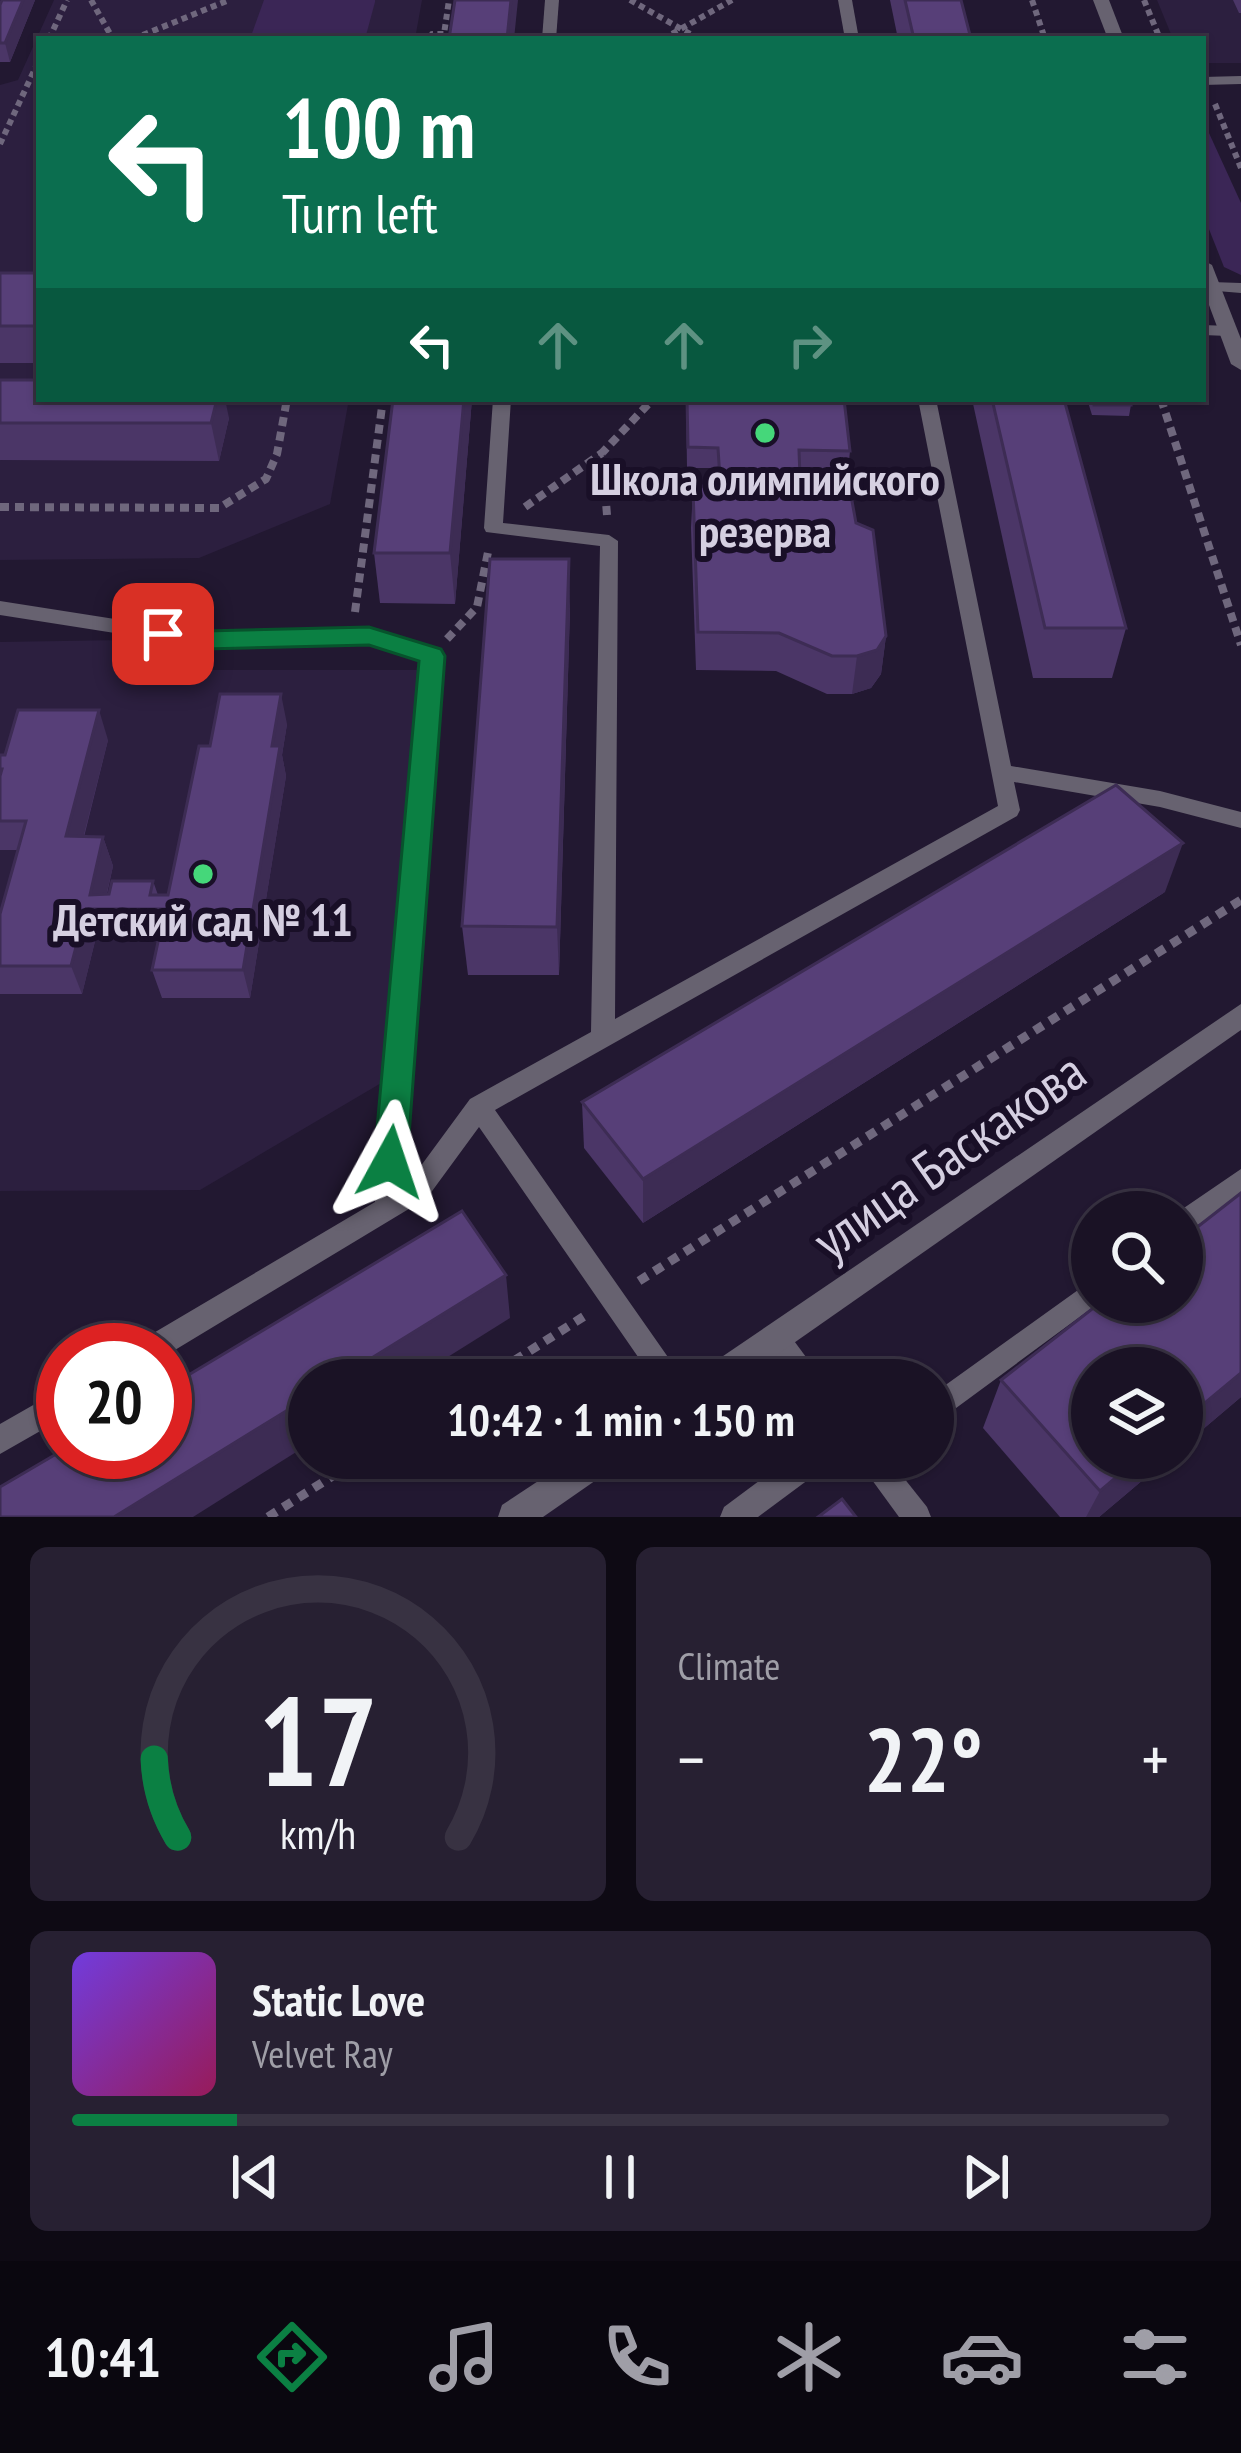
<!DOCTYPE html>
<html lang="en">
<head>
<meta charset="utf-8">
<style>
	body { margin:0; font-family:"PT Sans Narrow",sans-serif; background:#272032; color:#f1f3f6; height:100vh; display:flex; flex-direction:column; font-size:45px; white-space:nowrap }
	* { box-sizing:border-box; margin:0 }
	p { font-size:39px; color:#9f9ea7 }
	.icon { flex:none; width:66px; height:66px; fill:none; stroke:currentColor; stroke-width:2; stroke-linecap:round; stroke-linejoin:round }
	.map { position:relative; height:1517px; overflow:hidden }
	.drawer { display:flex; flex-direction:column; gap:30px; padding:30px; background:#0e0a14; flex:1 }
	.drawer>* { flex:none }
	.hud { position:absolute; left:36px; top:36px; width:1170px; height:366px; border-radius:0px; box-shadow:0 3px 9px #0004,0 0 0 3px #383242; background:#0b6e4f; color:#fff; overflow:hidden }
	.fabs { position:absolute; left:1071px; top:1191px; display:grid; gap:24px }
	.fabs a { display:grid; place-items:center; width:132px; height:132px; border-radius:50%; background:#1a1225; box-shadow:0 3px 9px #0004,0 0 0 3px #383242; font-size:60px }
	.speed { position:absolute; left:36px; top:1323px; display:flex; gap:24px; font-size:60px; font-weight:700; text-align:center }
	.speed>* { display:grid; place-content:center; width:156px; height:156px; border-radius:50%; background:#1a1225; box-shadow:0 3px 9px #0004,0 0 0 3px #383242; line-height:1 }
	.speed .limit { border:18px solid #d22; background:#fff; color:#111 }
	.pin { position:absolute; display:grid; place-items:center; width:102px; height:102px; color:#fff; margin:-51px; border-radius:24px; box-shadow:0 6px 18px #0006 }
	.me { position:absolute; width:132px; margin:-66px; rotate:5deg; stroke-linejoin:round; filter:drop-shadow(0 0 9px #0008) }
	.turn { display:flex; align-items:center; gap:42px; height:252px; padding:0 48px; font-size:54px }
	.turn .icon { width:156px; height:156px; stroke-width:2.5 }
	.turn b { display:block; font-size:84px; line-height:102px }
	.lanes { display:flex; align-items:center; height:114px; padding:0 48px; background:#0003; justify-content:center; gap:60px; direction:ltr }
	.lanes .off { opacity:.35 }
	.big { font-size:90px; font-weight:600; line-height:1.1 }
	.drawer .widget { flex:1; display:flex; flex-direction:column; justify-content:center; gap:18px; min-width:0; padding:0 42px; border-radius:18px; background:#272032 }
	.drawer .dial { align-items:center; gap:0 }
	.dial svg { height:312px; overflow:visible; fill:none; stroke:#383242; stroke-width:7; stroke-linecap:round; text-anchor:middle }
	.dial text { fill:#f1f3f6; stroke:none }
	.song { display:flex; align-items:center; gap:36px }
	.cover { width:144px; height:144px; border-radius:18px; background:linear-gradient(135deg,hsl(260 70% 55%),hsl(330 70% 35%)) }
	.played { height:12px; border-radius:6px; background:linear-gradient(90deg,#0b8043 15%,#383242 15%) }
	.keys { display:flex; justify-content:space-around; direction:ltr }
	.heat { display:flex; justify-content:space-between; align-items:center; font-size:66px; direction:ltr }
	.drawer .tiles { flex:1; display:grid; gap:30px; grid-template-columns:1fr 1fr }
	.widget:last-child { grid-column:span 2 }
	.trip { position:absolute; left:288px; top:1359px; width:666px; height:120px; border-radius:60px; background:#1a1225; box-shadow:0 3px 9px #0004,0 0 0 3px #383242; font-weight:600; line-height:120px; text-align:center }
	.dock { display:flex; height:192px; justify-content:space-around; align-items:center; background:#0a070f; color:#9f9ea7 }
	.dock .icon { width:84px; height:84px }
	.dock .active { color:#0b8043 }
	.dock b { font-size:54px; color:#f1f3f6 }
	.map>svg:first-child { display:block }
	.built { fill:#2c1f3f }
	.green { fill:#3b2656 }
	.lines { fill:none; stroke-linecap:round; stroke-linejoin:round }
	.path-far2 { stroke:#6f677d; stroke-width:6; stroke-dasharray:6 4.5; stroke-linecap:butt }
	.path-far1 { stroke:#6f677d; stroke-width:8; stroke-dasharray:9 6; stroke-linecap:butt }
	.path { stroke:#6f677d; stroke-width:9; stroke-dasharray:10 8; stroke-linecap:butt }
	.service { fill:#676270; fill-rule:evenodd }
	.tertiary { fill:#676270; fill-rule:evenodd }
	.wall { fill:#4b3667 }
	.shaded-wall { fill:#3d2c54 }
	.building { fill:#573f78; stroke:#3d2c54; stroke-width:3 }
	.route { fill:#0b8043; stroke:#07532c; stroke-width:3 }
	.poi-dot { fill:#45d77a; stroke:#190f27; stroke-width:4.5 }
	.labels { text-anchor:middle; stroke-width:12; stroke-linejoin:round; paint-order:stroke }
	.poi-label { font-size:45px; font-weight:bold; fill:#d5cfe1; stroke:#190f27 }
	.near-street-label { font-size:54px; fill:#d5cfe1; stroke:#190f27 }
</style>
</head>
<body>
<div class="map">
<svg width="1241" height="1517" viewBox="0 0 1241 1517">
	<rect width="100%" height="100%" fill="#221831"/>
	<g class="built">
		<polygon points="54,0 422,0 415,39 39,39 39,399 349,399 330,504 199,558 0,560 0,85 18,80"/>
		<polygon points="1157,0 1241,0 1241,63 1203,63 1203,39 1173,39"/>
		<polygon points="124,640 187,670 423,670 388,1079 200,1190 0,1191 0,642"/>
	</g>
	<g class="green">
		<polygon points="264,0 375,0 375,2 365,39 250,39"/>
		<polygon points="1203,120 1241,203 1241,275 1224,267 1203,214"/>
	</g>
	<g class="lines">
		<g class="path-far2">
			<polyline points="91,0 113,39"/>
			<polyline points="630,0 699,39"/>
			<polyline points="1032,0 1045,39"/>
			<polyline points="1144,0 1160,39"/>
			<polyline points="49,39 67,0"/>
			<polyline points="133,39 229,0"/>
			<polyline points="431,39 432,34 444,34 449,0"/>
			<polyline points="663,39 732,0"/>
			<polyline points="1215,104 1241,168"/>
			<polyline points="0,144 39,60"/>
		</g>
		<g class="path-far1">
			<polyline points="1161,399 1241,645"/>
			<polyline points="0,507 219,508 266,479 277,454 287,399"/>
			<polyline points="525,507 602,453"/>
			<polyline points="607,515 602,453 653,399"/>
			<polyline points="355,612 383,399"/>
			<polyline points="447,639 477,607 489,547"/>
		</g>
		<g class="path">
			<polyline points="639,1281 1241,900"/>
			<polyline points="484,1380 586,1315"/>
			<polyline points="268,1517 361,1458"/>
		</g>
		<g class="service">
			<polygon points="545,0 559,0 556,39 542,39"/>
			<polygon points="838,0 852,0 859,39 845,39"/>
			<polygon points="1241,76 1241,84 1203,85 1203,77"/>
			<polygon points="1211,282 1241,283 1241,293 1205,290 1205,284"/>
			<polygon points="1203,325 1228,326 1236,331 1228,336 1203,335"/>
			<polygon points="493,399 511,399 503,523 609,535 618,541 615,1019 998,806 918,399 936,399 1011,766 1160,791 1241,812 1241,828 1160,807 1014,782 1020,810 1017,816 495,1110 684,1380 654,1380 479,1127 427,1198 165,1356 165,1350 136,1350 140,1341 375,1202 422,659 369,643 204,647 0,615 0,601 204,633 369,629 439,650 442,655 401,1186 409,1182 470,1099 591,1032 600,546 486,532 484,528"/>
			<polygon points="1241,1169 1241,1195 1182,1236 1182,1212 1178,1212"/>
			<polygon points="1092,1280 1092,1302 1100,1302 933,1425 933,1394"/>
			<polygon points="776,1326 786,1330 823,1380 792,1380 763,1339 766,1330"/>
			<polygon points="63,1388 63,1418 0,1454 0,1424"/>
			<polygon points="790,1458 828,1458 824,1468 758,1517 720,1517 724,1507"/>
			<polygon points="856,1458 888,1458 927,1507 931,1517 899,1517"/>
		</g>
		<g class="tertiary">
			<polygon points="1093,0 1109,0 1124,39 1108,39"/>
			<polygon points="1203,260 1212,265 1241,339 1241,370 1231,364 1203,289"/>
			<polygon points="1241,1004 1241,1030 741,1380 699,1380 704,1369"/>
			<polygon points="573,1458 617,1458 612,1469 543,1517 498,1517 502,1505"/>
		</g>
	</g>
	<g class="wall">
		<polygon points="2,0 35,0 10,62 0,62 0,5"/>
		<polygon points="890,0 961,0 971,39 898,39"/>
		<polygon points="1233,0 1241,0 1241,13 1239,13"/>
		<rect x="0" y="273" width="39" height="90"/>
		<polygon points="0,380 229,418 219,461 0,460"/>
		<polygon points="393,399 472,399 455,604 380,603 374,553"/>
		<polygon points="686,399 844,399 850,451 848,471 800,471 800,477 856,523 886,636 881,674 871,688 852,694 827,694 776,671 696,670 691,528 693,490 718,480 717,468 687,468"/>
		<polygon points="972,399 1064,399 1126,628 1112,678 1033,678"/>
		<polygon points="1087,399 1130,399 1131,405 1129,416 1092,415"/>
		<polygon points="570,609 559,975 468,975 462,926"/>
		<polygon points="287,724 282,755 286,776 250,998 162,998 152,970 159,938 96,937 82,994 0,994 0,914 18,850 0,850 0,755 108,740 84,837 103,837 113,866 107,894 153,881 158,895 168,895 210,746"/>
		<polygon points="1165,892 643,1223 584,1148 582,1102"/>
		<polygon points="1241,1193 1241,1397 1099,1517 1060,1517 983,1428 1001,1380"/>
	</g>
	<g class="shaded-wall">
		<polygon points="23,0 35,0 10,62 5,43"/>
		<polygon points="511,0 518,0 514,39 507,39"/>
		<polygon points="217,399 225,399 229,418 219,461 211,423"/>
		<polygon points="464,399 472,399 455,604 450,553"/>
		<polygon points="569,559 570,609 559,975 557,927"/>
		<polygon points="886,636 881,674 871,688 852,694 857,656"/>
		<polygon points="281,694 287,724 282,755 286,776 250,998 243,970 272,746"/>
		<polygon points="99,710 108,740 76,866 66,836"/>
		<polygon points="103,837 113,866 103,909 90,895"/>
		<polygon points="1183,843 1165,892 643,1223 643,1179"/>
		<polygon points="86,909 96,937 82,994 71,966"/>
		<polygon points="506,1275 510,1318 411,1380 336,1380"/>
		<polygon points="1241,1373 1241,1397 1182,1447 1182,1422"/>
		<polygon points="309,1397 309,1444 193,1517 114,1517"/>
		<polygon points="1139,1458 1169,1458 1099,1517 1086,1517 1100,1491"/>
	</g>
	<g class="building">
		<polygon points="2,0 23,0 5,43 0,43 0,5"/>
		<polygon points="455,0 511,0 507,39 449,39"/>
		<polygon points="905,0 961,0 971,39 914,39"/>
		<rect x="0" y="273" width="39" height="53"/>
		<polygon points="0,380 39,380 39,399 217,399 211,423 0,423"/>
		<polygon points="393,399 464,399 450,553 374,553"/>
		<polygon points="687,399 844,399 850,451 799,450 800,477 720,479 718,448 688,447"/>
		<polygon points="992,399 1064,399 1126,628 1045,628"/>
		<polygon points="1093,399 1130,399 1131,405 1094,405"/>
		<polygon points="802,477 850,490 856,523 873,530 886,636 877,650 857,656 832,656 779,633 698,632 693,490 722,478"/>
		<polygon points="490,559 569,559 557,927 462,926"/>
		<polygon points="220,694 281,694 272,746 280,746 243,970 152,970 165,909 86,909 71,966 0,966 0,914 26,821 0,821 0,776 2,769 0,769 0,755 5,755 18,710 99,710 66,836 103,837 90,895 109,894 112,881 153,881 150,895 168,895 199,746 210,746"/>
		<polygon points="1116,785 1183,843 643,1179 582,1102"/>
		<polygon points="1241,1193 1241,1373 1182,1422 1182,1368 1092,1368 1092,1458 1139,1458 1100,1491 1001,1380 1101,1302 1182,1302 1182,1239"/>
		<polygon points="462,1211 506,1275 336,1380 309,1380 309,1397 114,1517 0,1517 0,1487 63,1450 63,1452 165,1452 165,1389"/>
		<polygon points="842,1499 856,1517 818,1517"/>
	</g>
	<polygon class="route" points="163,625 204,631 369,627 441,649 445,656 407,1162 402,1173 390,1177 379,1173 374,1162 419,661 369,645 204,649 154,640 150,634"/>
	<g class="poi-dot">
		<circle cx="765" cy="433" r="12"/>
		<circle cx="203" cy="874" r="12"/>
	</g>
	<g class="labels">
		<g class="poi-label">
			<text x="765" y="495">Школа олимпийского<tspan x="765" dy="52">резерва</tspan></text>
			<text x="203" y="936">Детский сад № 11</text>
		</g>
		<g class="near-street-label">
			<text transform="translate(949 1156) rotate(-35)" y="19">улица Баскакова</text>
		</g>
	</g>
</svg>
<div class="fabs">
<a><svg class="icon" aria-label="search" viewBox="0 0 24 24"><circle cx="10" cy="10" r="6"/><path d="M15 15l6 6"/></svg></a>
<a><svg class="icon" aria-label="layers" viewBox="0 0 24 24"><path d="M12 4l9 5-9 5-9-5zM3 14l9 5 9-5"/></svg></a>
</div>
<div class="speed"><div class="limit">20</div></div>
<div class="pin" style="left:163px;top:634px;background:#d93025"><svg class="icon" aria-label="arrive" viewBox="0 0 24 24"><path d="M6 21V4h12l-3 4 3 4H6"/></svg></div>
<svg class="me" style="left:390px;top:1162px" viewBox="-20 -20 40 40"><path d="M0-17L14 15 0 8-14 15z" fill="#0b8043" stroke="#fff" stroke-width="4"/></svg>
<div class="trip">10:42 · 1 min · 150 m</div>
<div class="hud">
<div class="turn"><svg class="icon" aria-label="left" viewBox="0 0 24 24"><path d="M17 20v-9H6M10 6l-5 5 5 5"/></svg><div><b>100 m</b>Turn left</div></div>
<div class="lanes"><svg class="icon" aria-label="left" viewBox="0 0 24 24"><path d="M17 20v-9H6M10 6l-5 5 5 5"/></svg><svg class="icon off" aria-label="ahead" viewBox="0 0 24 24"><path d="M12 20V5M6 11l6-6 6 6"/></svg><svg class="icon off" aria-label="ahead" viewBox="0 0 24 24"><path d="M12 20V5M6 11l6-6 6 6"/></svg><svg class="icon off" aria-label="right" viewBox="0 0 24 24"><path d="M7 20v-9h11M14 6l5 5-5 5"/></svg></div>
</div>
</div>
<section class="drawer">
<div class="tiles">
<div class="widget dial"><svg viewBox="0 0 100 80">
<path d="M14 69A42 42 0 1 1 86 69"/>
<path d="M14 69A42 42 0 0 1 8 49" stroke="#0b8043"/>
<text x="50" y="56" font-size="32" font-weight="700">17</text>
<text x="50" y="72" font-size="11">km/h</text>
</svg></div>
<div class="widget"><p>Climate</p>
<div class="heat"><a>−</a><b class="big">22°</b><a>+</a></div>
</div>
<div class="widget">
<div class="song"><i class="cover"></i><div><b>Static Love</b><p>Velvet Ray</p></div></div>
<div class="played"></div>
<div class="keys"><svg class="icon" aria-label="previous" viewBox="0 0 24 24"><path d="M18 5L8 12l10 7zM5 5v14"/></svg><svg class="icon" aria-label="pause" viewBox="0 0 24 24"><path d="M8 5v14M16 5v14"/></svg><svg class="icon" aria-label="next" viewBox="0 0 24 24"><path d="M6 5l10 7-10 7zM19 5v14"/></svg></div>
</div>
</div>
</section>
<nav class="dock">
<b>10:41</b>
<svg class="icon active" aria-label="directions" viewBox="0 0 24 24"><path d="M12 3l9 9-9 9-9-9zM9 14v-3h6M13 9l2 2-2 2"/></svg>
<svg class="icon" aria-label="music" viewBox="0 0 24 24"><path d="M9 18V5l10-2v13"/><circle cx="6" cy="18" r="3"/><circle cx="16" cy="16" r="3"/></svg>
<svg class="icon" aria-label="phone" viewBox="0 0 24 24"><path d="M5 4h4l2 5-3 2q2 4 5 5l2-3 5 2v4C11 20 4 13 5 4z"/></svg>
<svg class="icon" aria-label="climate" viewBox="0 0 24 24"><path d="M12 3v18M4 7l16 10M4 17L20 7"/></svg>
<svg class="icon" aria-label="car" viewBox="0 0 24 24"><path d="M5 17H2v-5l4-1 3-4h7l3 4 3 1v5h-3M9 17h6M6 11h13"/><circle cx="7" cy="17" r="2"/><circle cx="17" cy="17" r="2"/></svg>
<svg class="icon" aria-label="filters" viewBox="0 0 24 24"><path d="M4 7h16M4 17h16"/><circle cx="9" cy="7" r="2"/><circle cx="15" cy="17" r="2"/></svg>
</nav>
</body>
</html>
